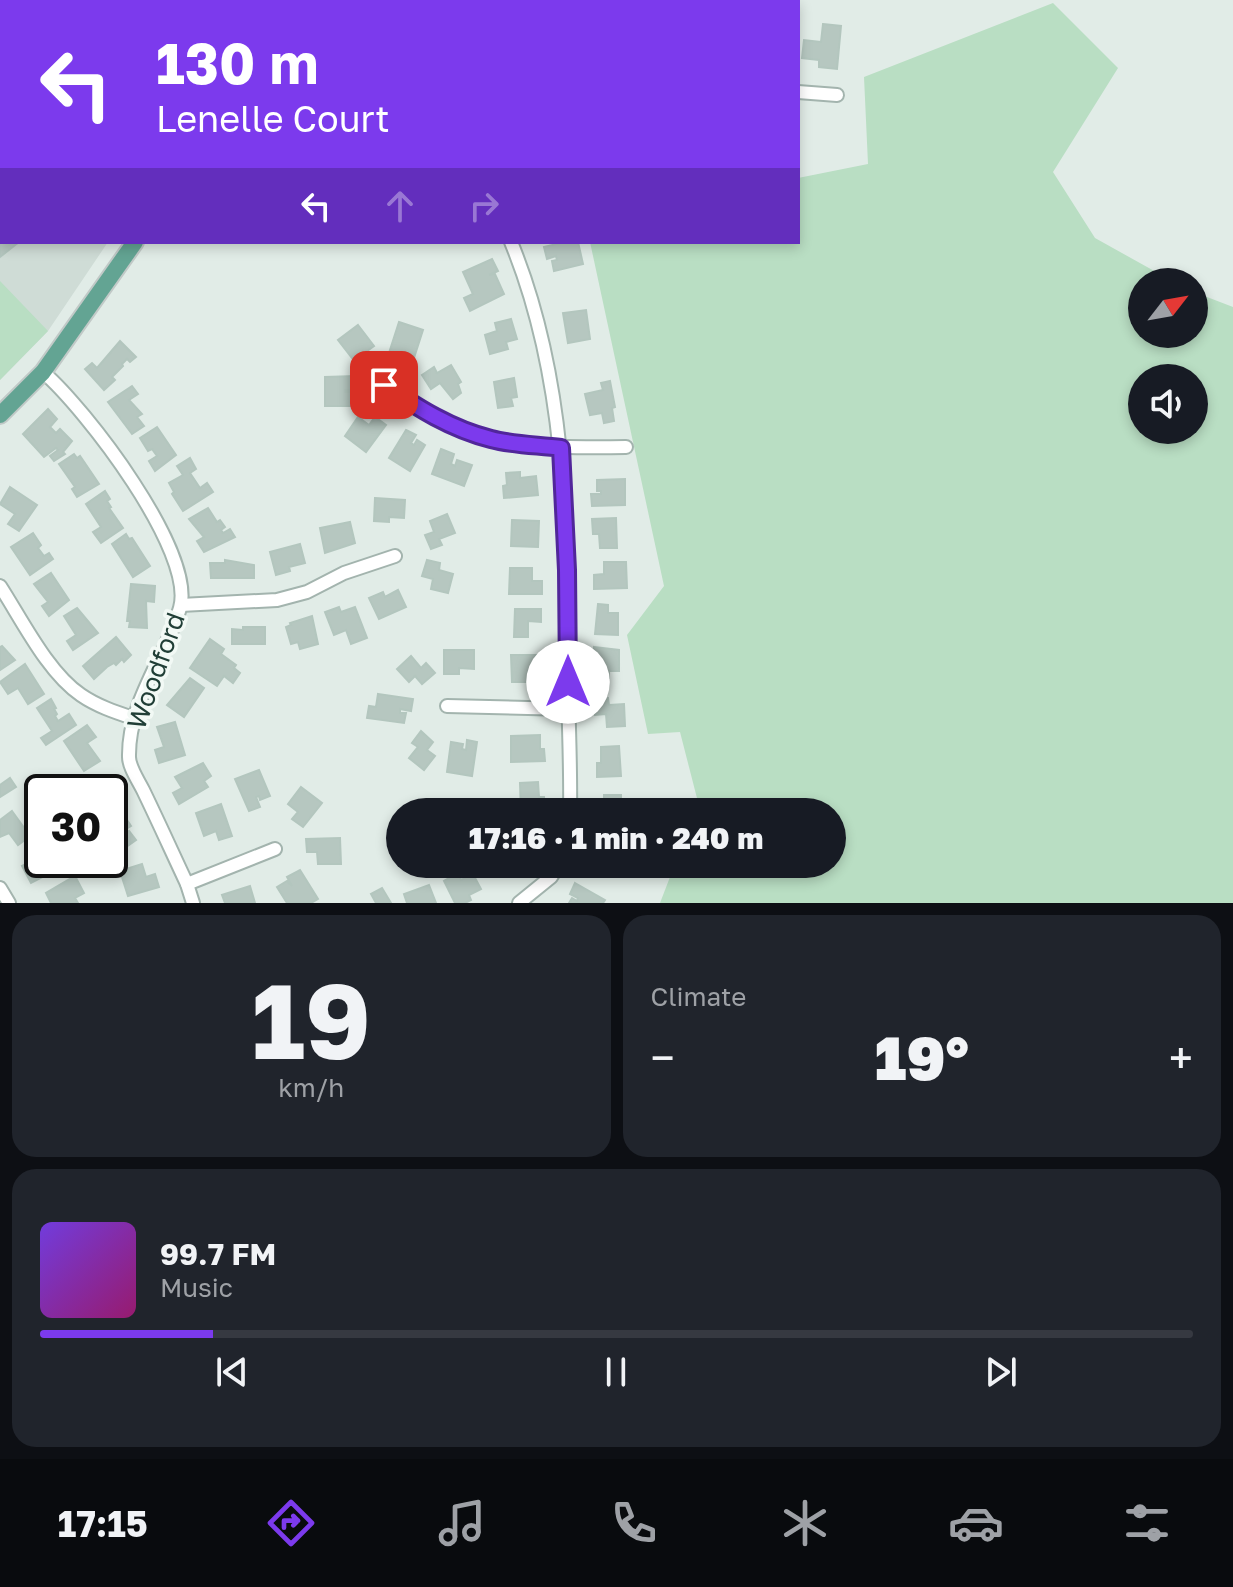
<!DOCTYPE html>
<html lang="en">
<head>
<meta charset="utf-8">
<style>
	body { margin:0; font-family:"Golos Text",sans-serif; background:#20242c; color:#f1f3f6; height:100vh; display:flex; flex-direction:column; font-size:30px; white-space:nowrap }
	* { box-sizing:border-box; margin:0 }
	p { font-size:26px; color:#9ea1a6 }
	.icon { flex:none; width:44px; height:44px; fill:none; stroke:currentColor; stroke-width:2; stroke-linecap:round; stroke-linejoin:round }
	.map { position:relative; height:903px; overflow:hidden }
	.details { display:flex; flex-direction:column; gap:12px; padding:12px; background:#0d0f14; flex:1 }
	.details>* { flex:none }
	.hud { position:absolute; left:0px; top:0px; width:800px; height:244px; box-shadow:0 4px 12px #0003; background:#7c3aed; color:#fff; overflow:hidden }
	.needle { width:52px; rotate:59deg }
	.tools { position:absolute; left:1128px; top:268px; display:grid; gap:16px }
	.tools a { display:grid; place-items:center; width:80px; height:80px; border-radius:50%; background:#171b24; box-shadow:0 4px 12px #0003; font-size:40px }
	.speed { position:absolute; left:24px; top:774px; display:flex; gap:16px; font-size:40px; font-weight:700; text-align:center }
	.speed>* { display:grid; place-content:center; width:104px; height:104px; border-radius:50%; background:#171b24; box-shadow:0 4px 12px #0003; line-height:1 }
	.speed .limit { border:4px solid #111; border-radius:12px; background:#fff; color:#111 }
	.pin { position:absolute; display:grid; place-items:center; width:68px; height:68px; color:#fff; margin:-34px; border-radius:16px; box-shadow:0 4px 12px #0006 }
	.me { position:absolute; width:88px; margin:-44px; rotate:0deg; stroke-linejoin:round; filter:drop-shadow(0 0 6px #0008) }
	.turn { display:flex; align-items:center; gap:28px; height:168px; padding:0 24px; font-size:36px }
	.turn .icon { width:104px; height:104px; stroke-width:2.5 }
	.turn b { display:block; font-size:56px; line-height:68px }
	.lanes { display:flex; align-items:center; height:76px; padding:0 24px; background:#0003; justify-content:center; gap:40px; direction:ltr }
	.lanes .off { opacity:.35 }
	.big { font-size:60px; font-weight:800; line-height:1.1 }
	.details .card { flex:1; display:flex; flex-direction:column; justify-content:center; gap:12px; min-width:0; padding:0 28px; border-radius:24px; background:#20242c }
	.details .dial { align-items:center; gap:0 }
	.dial b { font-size:104px; line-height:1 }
	.song { display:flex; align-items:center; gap:24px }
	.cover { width:96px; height:96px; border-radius:12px; background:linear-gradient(135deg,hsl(260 70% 55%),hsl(320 70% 35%)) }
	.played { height:8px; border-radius:4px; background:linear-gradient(90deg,#7c3aed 15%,#363941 15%) }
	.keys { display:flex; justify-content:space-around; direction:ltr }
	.heat { display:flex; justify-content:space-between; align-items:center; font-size:44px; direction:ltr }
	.details .tiles { flex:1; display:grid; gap:12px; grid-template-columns:1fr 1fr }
	.card:last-child { grid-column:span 2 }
	.trip { position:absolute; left:386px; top:798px; width:460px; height:80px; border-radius:40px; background:#171b24; box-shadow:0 4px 12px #0003; font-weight:800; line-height:80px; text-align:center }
	.dock { display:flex; height:128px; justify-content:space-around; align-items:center; background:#090b0e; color:#9ea1a6 }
	.dock .icon { width:56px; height:56px }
	.dock .current { color:#7c3aed }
	.dock b { font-size:36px; color:#f1f3f6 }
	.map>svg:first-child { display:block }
	.built { fill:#cfdcd6 }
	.green { fill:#b9dec3; fill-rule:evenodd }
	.building { fill:#b6c7c0; stroke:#b3c6be; stroke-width:2 }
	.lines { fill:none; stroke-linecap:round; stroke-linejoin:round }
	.minor-casing { stroke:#a3b4ae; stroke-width:16 }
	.major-casing { stroke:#c1c9c7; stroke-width:20 }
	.minor { stroke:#fff; stroke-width:12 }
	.major { stroke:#63a493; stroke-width:16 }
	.route-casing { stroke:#51269a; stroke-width:20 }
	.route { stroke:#7c3aed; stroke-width:14 }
	.labels { text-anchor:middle; stroke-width:7; stroke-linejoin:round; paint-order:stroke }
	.street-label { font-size:26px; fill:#203e36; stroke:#f2f9f5 }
</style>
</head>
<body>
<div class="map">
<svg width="1233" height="903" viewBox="0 0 1233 903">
	<rect width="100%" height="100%" fill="#e1ece7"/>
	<polygon class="built" points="0,0 333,0 2,2 2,242 108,242 48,331 0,380"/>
	<g class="green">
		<path d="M 1053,3 L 1118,68 L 1053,172 L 1095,238 L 1174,282 L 1142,282 L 1142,334 L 1194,334 L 1194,292 L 1233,307 L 1233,903 L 660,903 L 675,864 L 832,864 L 832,812 L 695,812 L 698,802 L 680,732 L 648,734 L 627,635 L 664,586 L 590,242 L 798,242 L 798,178 L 868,164 L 864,77 ZM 1142,378 L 1194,378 L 1194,430 L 1142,430 Z"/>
		<polygon points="0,281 48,331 0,380"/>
	</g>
	<g class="building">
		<polygon points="823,24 841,26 837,69 819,67 819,60 802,58 804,40 821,42"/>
		<polygon points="0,187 2,242 19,242 0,257"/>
		<polygon points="565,242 578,242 583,264 554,271 552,261 557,260 556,256 547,259 544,247"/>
		<polygon points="492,259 498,271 489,275 495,274 504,294 470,311 464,298 473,294 463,272"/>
		<polygon points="586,310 590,339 568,343 563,313"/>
		<polygon points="511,319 517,339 506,342 508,349 490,354 485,335 497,331 495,323"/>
		<polygon points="399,322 423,330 413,361 389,353"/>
		<polygon points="358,325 374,346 363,354 368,360 359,367 338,340"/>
		<polygon points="120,341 136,357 130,362 127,359 122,364 123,366 112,377 115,380 104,390 85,369 92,363 97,368"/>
		<polygon points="451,365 461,382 458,384 461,393 453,399 440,383 431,389 422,375 434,367 437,373"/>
		<polygon points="355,376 355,390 345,390 345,392 355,392 355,406 325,406 325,377"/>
		<polygon points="514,378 517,397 511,398 513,406 498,408 494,382"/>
		<polygon points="610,381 615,407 612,408 614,421 604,423 602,413 590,415 585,394 603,390 601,383"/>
		<polygon points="132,386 138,394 129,400 142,414 137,417 144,426 132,434 108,402"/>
		<polygon points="48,409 57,419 50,427 56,433 60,429 72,441 63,452 65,454 54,461 50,456 58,450 56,448 44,457 23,434"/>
		<polygon points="358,417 369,425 375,417 386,425 366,452 345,436"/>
		<polygon points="157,427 176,455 155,471 149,461 157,456 152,449 148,451 140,438"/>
		<polygon points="406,430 416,435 411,443 414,445 417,440 425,445 410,471 389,458"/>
		<polygon points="441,449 454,454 451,464 455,466 457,460 472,465 464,486 432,474"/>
		<polygon points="74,454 77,458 80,456 99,484 77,497 72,489 75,487 59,464"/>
		<polygon points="190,458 196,469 190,473 200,488 207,483 213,492 183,511 172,494 174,492 169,483 183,475 177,466"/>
		<polygon points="520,472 520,478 536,476 538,495 504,498 503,486 507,485 506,473"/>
		<polygon points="625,479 625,505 592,506 591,494 601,494 601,491 597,491 597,480"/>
		<polygon points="10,487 37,505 19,531 8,524 15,514 0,504"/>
		<polygon points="105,491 110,499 107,501 111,507 109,508 123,528 101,543 93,532 101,527 86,504"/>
		<polygon points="375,498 405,500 404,518 389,517 389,522 374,521"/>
		<polygon points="208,508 217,522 220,520 225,527 221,530 223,533 230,529 235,537 204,552 197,541 204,537 189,519"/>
		<polygon points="447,514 455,533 439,539 442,545 431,549 425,535 434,532 430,521"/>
		<polygon points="616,518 617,548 600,548 599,534 593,534 592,519"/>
		<polygon points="512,520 539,521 538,547 511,546"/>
		<polygon points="350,522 355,543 325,553 320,528"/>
		<polygon points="33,533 41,545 38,548 44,556 49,553 53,559 30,575 11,547"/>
		<polygon points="126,534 129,539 132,538 150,566 133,577 112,544"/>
		<polygon points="300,544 305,563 289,567 290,571 276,575 270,552"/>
		<polygon points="225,560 254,565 254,578 211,578 210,563 225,563"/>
		<polygon points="427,560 440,563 439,570 453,574 448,593 431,589 433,579 422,576"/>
		<polygon points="604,562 626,562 627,588 594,589 594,575 604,574"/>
		<polygon points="510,568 532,568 532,581 542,581 542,594 509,594"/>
		<polygon points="51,573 69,600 49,616 42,606 48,602 34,584"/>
		<polygon points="131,584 155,586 154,602 146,601 147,628 129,627 130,621 127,621"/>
		<polygon points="398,590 406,607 379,619 369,598 383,592 385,597"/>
		<polygon points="598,604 608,605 608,613 618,613 618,635 595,634"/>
		<polygon points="339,607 341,612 355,607 367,638 351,644 346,630 334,635 325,612"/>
		<polygon points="77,608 98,633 73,650 67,641 76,635 64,616"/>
		<polygon points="515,609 541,609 541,622 528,621 528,637 514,637"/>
		<polygon points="312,616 318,644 300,649 298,642 291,644 286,627 291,625 290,623"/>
		<polygon points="243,627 265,627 265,644 232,644 232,629 243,630"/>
		<polygon points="116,637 131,655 124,662 122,659 116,665 114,663 107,667 94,679 83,666"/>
		<polygon points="210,639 224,649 221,654 236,665 234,668 240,673 233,683 224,676 217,686 190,668"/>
		<polygon points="2,646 15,660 0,670 0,647"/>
		<polygon points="594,647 619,650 619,671 609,671 609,678 600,678 597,661 594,661"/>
		<polygon points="444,650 474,650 474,669 459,668 459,674 444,674"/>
		<polygon points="511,655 544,655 545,668 534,668 534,682 512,682"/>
		<polygon points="411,656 421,668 426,663 435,673 422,684 415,676 409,682 397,669"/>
		<polygon points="25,664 44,694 28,704 18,688 8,694 0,682"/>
		<polygon points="190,678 204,688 184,717 167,705"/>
		<polygon points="378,694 413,699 411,711 400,709 400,713 406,713 404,723 367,718 369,706 376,707"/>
		<polygon points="608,698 609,705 624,704 625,726 607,727 606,714 595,715 594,699"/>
		<polygon points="51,699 56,708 54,709 57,714 55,716 58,721 69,714 76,725 46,745 41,738 52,731 37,708"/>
		<polygon points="175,722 185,755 159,763 155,750 164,747 157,727"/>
		<polygon points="87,725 96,737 87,743 100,761 84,771 64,741"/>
		<polygon points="421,731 433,742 427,750 435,756 424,770 409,758 418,747 412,743"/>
		<polygon points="540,735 540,749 544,749 545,761 511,762 511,736"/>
		<polygon points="467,740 477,742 472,776 447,772 451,742 463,744 462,749 466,750"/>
		<polygon points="619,746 621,776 597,777 597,763 601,763 601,747"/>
		<polygon points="203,763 211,776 204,781 208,787 179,804 173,793 182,788 175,777"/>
		<polygon points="259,770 270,796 260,800 259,796 256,797 260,807 249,811 235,779"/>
		<polygon points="10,778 16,787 0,797 0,785"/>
		<polygon points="538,782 539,797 544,797 545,811 521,812 520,783"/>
		<polygon points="301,787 322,803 303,827 292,819 298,812 288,804"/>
		<polygon points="604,795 621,795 621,812 596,812 604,812"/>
		<polygon points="221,804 232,836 219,840 216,831 204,836 196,813"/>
		<polygon points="12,811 30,836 18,845 9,833 0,837 0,820"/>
		<polygon points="125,817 131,826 123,831 125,834 129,831 136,840 112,857 110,827"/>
		<polygon points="340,838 341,864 318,864 317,852 307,852 306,839"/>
		<polygon points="41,847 42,860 48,860 54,871 31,883 22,866 32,861 28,853"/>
		<polygon points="142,864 146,877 155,874 159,887 128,896 120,871"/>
		<polygon points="587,864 611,864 609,876 586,872"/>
		<polygon points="300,870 318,899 311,903 287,903 277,887 287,881 292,886 287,877"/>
		<polygon points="458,873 461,880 473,874 481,889 469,895 471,900 465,903 455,903 444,881"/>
		<polygon points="75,876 84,893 75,898 78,903 51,903 46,893"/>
		<polygon points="575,883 605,900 603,903 569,903 572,898 577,901 578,898 570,894"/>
		<polygon points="429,885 436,903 407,903 404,894"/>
		<polygon points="250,886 255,903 225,903 222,895"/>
		<polygon points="382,888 391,903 376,903 371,894"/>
	</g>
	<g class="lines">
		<g class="minor-casing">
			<g id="minor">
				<polyline points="390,0 391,2"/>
				<polyline points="798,92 837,95"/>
				<path d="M 511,242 C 567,378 567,527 568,672 C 568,719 571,765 570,812"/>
				<path d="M 43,372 C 85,408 196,552 180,608 C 165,659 128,702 129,757 C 129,767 138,780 143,790 C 158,821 172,852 187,884 L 193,903"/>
				<path d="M 384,385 C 402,397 421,412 442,422 C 499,449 563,448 626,447"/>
				<path d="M 0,586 C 22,620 48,673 81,695 C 97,706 115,712 133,718"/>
				<polyline points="181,605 277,600 307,592 344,573 395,556"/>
				<polyline points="447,706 568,709"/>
				<polyline points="187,884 275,849"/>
				<polyline points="0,888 9,903"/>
				<polyline points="519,903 551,877 559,864"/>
			</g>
		</g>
		<g class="major-casing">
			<g id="major">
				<polyline points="372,2 375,0"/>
				<polyline points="0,415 43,372 135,242"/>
			</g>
		</g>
		<use href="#minor" class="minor"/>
		<use href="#major" class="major"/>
	</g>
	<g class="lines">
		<g class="route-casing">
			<path id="route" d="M 384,385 C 418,408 451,429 491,439 C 513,445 538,445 561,448 L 567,570 L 568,682"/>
		</g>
		<use href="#route" class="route"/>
	</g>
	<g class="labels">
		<g class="street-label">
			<text transform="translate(156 671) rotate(-70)" y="9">Woodford</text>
		</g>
	</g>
</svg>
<div class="tools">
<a><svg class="needle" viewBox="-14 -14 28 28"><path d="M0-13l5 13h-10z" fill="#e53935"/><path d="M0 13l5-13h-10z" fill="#9ea1a6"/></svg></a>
<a><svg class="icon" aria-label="sound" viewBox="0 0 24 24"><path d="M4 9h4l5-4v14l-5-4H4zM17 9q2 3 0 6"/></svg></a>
</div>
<div class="speed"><div class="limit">30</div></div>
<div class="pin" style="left:384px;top:385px;background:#d93025"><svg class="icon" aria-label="arrive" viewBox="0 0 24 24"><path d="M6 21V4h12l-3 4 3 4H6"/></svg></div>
<svg class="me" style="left:568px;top:682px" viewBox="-20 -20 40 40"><circle r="19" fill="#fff"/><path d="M0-13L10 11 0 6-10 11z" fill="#7c3aed"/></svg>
<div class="trip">17:16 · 1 min · 240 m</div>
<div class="hud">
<div class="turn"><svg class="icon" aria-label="left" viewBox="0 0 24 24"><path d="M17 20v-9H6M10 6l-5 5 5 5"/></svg><div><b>130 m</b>Lenelle Court</div></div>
<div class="lanes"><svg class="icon" aria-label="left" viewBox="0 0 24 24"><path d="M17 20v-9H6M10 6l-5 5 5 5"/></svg><svg class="icon off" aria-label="ahead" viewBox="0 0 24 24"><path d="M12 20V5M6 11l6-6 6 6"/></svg><svg class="icon off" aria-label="right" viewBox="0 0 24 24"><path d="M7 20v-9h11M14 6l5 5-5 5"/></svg></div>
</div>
</div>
<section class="details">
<div class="tiles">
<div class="card dial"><b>19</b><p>km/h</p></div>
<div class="card"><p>Climate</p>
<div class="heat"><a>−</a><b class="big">19°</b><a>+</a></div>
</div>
<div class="card">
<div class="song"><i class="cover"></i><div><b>99.7 FM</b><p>Music</p></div></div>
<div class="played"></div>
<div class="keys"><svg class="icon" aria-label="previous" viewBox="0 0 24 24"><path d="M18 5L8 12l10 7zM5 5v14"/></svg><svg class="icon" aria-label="pause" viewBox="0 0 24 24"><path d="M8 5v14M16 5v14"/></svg><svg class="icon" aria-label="next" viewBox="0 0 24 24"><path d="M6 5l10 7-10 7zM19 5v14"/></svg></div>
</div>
</div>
</section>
<nav class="dock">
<b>17:15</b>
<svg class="icon current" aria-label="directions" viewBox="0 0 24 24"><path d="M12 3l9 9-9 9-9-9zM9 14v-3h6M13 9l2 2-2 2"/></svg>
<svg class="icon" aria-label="music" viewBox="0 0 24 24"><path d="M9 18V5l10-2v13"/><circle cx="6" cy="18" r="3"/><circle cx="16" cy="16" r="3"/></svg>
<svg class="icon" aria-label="phone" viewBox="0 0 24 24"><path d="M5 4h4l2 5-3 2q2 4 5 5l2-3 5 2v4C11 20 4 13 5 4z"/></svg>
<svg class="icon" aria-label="climate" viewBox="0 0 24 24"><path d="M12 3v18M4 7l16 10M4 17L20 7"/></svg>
<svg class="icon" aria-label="car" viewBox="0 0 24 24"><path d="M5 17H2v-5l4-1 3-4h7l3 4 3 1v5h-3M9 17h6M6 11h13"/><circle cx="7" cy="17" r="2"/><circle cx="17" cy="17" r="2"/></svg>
<svg class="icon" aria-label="filters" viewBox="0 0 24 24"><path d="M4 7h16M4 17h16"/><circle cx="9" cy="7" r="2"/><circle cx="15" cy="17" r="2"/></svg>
</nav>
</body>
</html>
